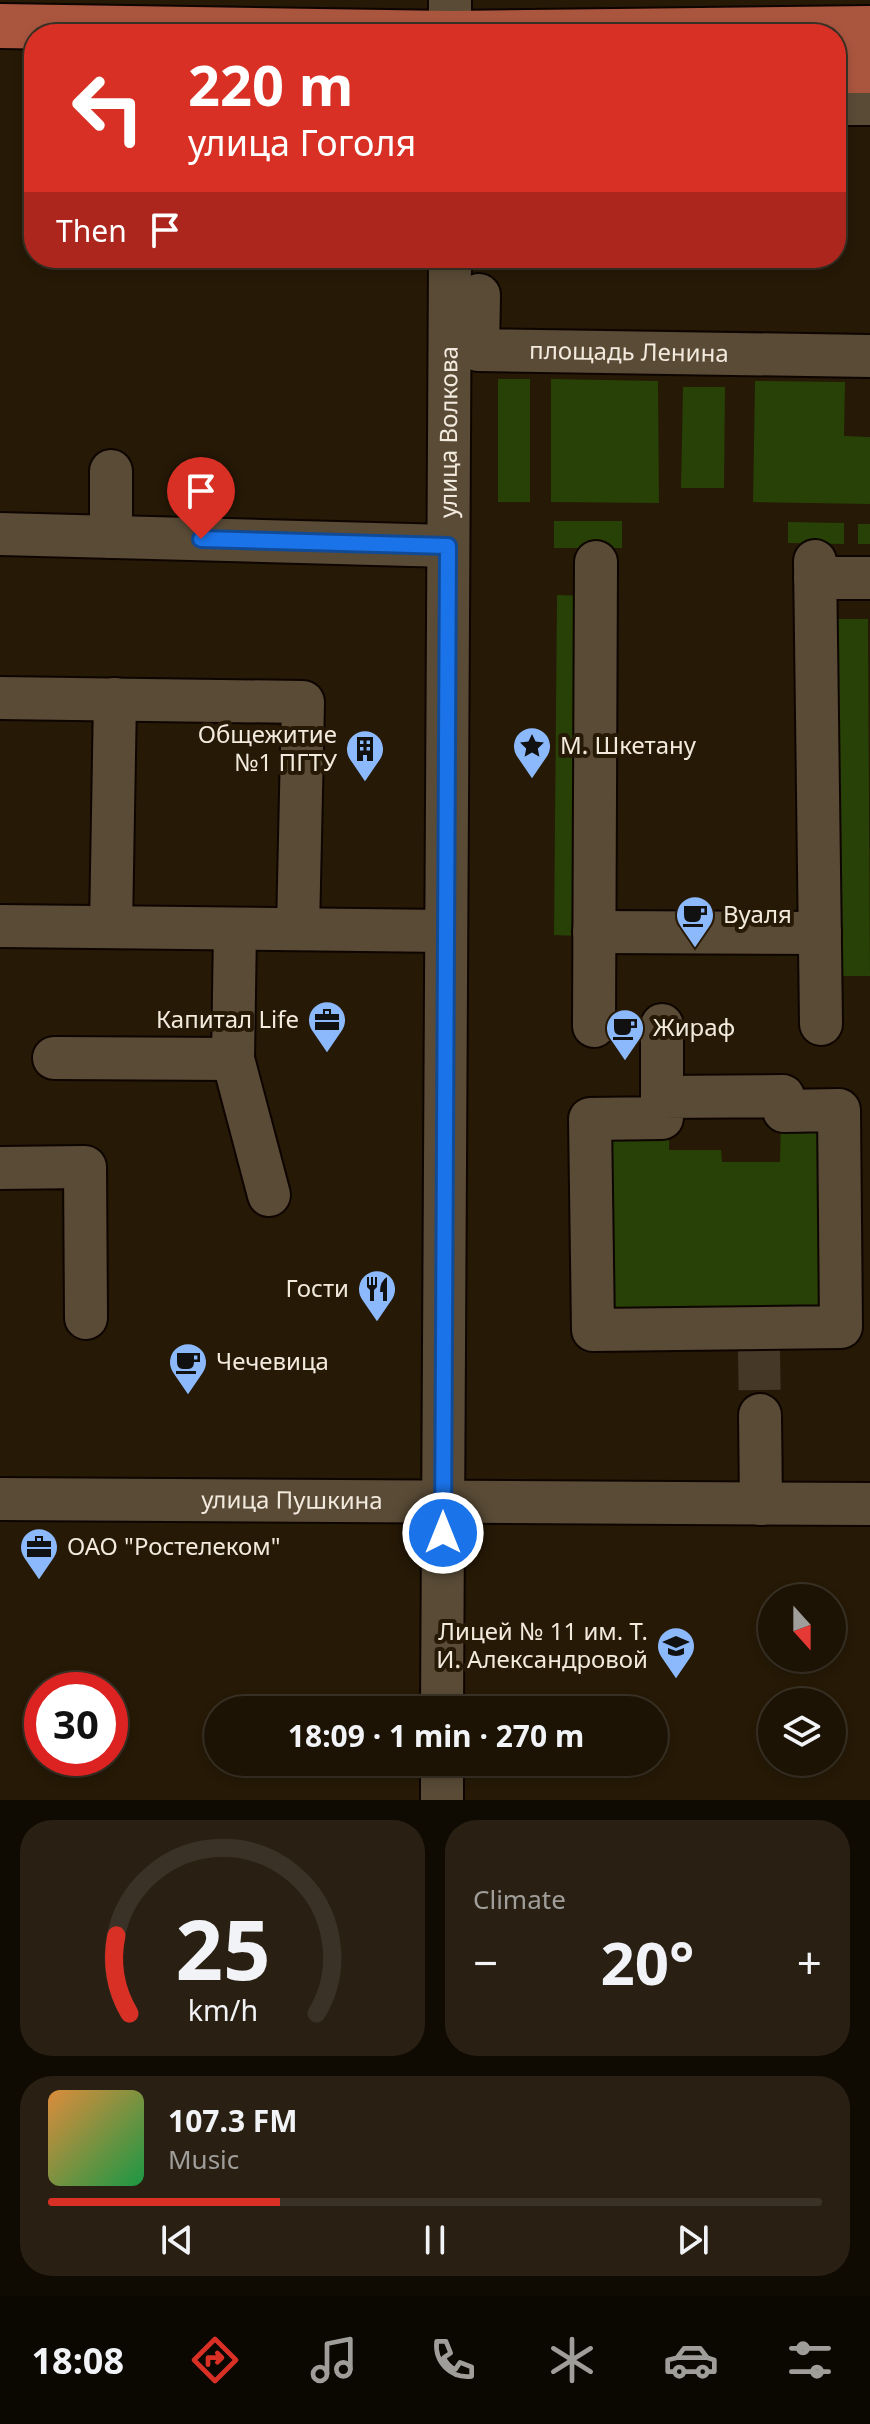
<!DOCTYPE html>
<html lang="en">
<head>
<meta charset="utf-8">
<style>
	body { margin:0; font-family:"Noto Sans",sans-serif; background:#292013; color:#f1f3f6; height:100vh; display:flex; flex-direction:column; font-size:30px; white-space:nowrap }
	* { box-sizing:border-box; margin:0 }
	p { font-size:26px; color:#a09e9a }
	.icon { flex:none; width:44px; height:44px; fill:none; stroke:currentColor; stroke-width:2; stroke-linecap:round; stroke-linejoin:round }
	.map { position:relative; height:1800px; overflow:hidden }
	.drawer { display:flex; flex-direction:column; gap:20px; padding:20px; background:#0f0a02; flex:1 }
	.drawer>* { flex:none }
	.guide { position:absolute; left:24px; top:24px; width:822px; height:244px; border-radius:32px; box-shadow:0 4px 12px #0003,0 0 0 2px #3a3226; background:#d93025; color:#fff; overflow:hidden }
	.needle { width:52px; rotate:159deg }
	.fabs { position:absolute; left:758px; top:1584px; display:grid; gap:16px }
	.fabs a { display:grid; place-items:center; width:88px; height:88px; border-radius:50%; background:#1c1304; box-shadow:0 4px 12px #0003,0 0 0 2px #3a3226; font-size:40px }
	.speed { position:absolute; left:24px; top:1672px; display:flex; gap:16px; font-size:40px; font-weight:700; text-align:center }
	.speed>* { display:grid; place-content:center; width:104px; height:104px; border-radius:50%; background:#1c1304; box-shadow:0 4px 12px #0003,0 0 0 2px #3a3226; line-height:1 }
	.speed .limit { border:12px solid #d22; background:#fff; color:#111 }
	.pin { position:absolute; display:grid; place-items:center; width:68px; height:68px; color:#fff; margin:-82px -34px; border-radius:50% 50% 50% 0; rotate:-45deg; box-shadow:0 0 8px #0007 }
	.pin .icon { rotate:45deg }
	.me { position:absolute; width:88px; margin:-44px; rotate:0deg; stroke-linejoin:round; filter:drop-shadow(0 0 6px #0008) }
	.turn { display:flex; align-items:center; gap:28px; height:168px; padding:0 32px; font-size:36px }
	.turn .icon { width:104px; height:104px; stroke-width:2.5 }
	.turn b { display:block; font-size:56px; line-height:68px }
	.then { display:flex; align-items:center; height:76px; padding:0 32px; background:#0003; gap:16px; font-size:30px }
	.big { font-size:60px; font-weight:700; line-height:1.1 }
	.drawer .widget { flex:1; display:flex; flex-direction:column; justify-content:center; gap:12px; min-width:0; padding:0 28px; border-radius:32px; background:#292013 }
	.drawer .dial { align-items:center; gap:0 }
	.dial svg { height:208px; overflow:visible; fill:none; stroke:#3a3226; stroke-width:7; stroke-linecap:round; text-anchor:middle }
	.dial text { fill:#f1f3f6; stroke:none }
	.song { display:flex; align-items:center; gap:24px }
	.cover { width:96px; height:96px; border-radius:12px; background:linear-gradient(135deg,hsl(30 70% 55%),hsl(140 70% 35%)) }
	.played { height:8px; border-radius:4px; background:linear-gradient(90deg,#d93025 30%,#3a3226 30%) }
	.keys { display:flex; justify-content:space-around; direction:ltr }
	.heat { display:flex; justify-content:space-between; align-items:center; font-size:44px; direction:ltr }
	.drawer .tiles { flex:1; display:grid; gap:20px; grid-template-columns:1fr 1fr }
	.widget:last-child { grid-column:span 2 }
	.trip { position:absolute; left:204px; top:1696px; width:464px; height:80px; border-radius:40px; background:#1c1304; box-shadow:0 4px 12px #0003,0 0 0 2px #3a3226; font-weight:700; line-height:80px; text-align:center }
	.tabs { display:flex; height:128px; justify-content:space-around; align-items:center; background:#0b0802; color:#a09e9a }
	.tabs .icon { width:56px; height:56px }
	.tabs .on { color:#d93025 }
	.tabs b { font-size:36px; color:#f1f3f6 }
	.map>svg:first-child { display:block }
	.green { fill:#274106 }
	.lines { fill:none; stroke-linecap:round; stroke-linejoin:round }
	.minor-tunnel { stroke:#453826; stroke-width:42; stroke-dasharray:42 21; stroke-linecap:butt }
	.minor-casing { stroke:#0e0500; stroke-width:46 }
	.major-casing { stroke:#0e0500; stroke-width:48 }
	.minor { stroke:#594b36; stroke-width:42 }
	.major { stroke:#aa563f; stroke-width:44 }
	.route-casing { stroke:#114b97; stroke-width:20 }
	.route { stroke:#1a73e8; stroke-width:14 }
	.labels { text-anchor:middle; stroke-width:8; stroke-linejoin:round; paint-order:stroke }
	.street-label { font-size:24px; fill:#f3eade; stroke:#261906 }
	.poi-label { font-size:24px; fill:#f3eade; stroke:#261906; text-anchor:start }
</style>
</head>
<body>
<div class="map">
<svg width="870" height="1800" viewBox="0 0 870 1800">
	<rect width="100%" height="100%" fill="#261906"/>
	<g class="green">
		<rect x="498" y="379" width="32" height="123"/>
		<polygon points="551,379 658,381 659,503 551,502"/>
		<polygon points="755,381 845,382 844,436 870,437 870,504 753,502"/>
		<polygon points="683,387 725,387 724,488 681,488"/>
		<rect x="554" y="521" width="68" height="27"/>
		<polygon points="788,522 844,523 844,544 788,543"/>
		<rect x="858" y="524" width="12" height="20"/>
		<polygon points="557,595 584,596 581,936 554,935"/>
		<polygon points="832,619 868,619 870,976 836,976"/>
		<polygon points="833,1114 834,1321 600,1322 599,1127 669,1126 669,1150 721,1150 722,1162 780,1162 781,1115"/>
	</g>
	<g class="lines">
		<polyline class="minor-tunnel" points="759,1348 760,1415"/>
		<g class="minor-casing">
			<g id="minor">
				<polyline points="450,0 450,33"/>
				<polyline points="836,104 870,104"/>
				<path id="s1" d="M 479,295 L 478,350 L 870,356"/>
				<polyline points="0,534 448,546"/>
				<polyline points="111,537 111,471"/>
				<polyline points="815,561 821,1024"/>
				<polyline points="815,578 870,578"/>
				<polyline points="0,698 303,702 298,929"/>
				<polyline points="0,926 446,931"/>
				<polyline points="111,927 115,699"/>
				<polyline points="594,932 820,933"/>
				<polyline points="594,1026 596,562"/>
				<polyline points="54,1058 233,1059 235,929"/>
				<polyline points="233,1059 269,1195"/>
				<polygon points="783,1096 784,1111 839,1110 841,1327 593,1330 590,1119 662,1118 662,1097"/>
				<polyline points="662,1097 662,1025"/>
				<polyline points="0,1168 85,1167 86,1318"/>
				<polyline points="760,1415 761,1504"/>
				<path id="s2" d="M 0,1499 L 870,1504"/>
				<path id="s3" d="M 442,1710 L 450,258"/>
				<polyline points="442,1800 442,1762"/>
			</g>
		</g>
		<g class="major-casing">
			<g id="major">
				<polyline points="0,26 450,33 870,28"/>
				<polyline points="836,71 870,71"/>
			</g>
		</g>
		<use href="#minor" class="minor"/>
		<use href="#major" class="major"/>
	</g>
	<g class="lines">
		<g class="route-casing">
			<polyline id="route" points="201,539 448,546 443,1533"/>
		</g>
		<use href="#route" class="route"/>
	</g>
	<defs>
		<g id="sight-pin" transform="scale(2)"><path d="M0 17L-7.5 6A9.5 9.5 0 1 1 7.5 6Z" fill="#8cb9fc" stroke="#261906"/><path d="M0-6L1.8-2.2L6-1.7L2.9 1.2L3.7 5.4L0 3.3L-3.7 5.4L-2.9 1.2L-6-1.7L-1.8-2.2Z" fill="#111"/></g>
		<g id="building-pin" transform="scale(2)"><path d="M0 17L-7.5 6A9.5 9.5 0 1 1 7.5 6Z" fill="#8cb9fc" stroke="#261906"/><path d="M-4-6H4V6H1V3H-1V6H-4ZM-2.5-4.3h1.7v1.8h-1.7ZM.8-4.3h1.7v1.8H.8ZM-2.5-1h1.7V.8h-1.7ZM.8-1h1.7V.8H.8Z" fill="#111"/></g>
		<g id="cafe-pin" transform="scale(2)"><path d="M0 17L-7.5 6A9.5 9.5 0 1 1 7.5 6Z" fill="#8cb9fc" stroke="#261906"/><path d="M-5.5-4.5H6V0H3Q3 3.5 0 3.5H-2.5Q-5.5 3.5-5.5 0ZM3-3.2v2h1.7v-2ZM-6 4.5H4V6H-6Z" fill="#111"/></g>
		<g id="office-pin" transform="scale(2)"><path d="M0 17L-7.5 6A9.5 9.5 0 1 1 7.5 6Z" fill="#8cb9fc" stroke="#261906"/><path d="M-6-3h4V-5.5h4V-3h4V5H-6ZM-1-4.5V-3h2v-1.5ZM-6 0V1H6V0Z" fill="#111"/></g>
		<g id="restaurant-pin" transform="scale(2)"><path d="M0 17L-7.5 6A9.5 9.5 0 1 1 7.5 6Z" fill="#8cb9fc" stroke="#261906"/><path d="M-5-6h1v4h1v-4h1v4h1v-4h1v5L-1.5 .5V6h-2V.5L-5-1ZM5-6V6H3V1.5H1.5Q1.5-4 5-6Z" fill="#111"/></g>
		<g id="school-pin" transform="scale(2)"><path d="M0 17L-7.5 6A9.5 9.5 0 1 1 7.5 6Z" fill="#8cb9fc" stroke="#261906"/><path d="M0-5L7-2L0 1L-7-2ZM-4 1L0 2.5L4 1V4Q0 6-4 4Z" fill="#111"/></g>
	</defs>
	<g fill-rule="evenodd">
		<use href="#sight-pin" x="532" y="746"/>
		<use href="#building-pin" x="365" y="749"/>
		<use href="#cafe-pin" x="695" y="915"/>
		<use href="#office-pin" x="327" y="1020"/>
		<use href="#cafe-pin" x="625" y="1028"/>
		<use href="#restaurant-pin" x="377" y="1289"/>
		<use href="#cafe-pin" x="188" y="1362"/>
		<use href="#office-pin" x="39" y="1547"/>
		<use href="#school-pin" x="676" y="1646"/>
	</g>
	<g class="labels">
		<g class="street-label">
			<text dy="8" stroke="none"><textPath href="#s1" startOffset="206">площадь Ленина</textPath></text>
			<text dy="8" stroke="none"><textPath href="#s3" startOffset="1278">улица Волкова</textPath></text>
			<text dy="8" stroke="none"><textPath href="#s2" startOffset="292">улица Пушкина</textPath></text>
		</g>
		<g class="poi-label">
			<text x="337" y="743" text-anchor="end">Общежитие<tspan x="337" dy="28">№1 ПГТУ</tspan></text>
			<text x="560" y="754">М. Шкетану</text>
			<text x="723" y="923">Вуаля</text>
			<text x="299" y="1028" text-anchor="end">Капитал Life</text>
			<text x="653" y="1036">Жираф</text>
			<text x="349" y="1297" text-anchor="end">Гости</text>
			<text x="216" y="1370">Чечевица</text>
			<text x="67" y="1555">ОАО "Ростелеком"</text>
			<text x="648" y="1640" text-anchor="end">Лицей № 11 им. Т.<tspan x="648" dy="28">И. Александровой</tspan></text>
		</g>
	</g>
</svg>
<div class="fabs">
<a><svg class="needle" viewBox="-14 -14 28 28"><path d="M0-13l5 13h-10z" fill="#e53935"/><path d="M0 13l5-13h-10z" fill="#a09e9a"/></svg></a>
<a><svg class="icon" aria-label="layers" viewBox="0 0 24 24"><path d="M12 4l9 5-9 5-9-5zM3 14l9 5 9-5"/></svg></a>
</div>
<div class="speed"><div class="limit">30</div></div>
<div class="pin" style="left:201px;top:539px;background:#d93025"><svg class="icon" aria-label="arrive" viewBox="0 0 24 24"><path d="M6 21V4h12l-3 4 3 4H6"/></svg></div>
<svg class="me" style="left:443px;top:1533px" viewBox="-20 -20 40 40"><circle r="17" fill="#1a73e8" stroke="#fff" stroke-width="3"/><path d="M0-11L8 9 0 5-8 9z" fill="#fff"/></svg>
<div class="trip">18:09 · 1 min · 270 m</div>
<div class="guide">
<div class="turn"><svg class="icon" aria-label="left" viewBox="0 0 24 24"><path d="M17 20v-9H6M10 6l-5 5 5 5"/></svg><div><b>220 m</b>улица Гоголя</div></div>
<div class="then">Then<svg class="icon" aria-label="arrive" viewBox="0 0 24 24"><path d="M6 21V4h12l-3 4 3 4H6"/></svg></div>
</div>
</div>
<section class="drawer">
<div class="tiles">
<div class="widget dial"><svg viewBox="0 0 100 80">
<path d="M14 69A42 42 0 1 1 86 69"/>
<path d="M14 69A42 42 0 0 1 9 39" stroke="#d93025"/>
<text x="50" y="56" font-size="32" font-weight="700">25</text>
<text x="50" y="72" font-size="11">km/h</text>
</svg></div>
<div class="widget"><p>Climate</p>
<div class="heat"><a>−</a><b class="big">20°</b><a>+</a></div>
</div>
<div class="widget">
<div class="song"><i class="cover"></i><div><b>107.3 FM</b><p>Music</p></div></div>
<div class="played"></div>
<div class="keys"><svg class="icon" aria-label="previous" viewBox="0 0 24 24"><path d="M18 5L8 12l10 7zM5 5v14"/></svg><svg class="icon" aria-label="pause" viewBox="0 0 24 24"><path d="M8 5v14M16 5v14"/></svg><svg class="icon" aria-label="next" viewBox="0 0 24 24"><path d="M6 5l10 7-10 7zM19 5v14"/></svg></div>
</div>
</div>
</section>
<nav class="tabs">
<b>18:08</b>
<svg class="icon on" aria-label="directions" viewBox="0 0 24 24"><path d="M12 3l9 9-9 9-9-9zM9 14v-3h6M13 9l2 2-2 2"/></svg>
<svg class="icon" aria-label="music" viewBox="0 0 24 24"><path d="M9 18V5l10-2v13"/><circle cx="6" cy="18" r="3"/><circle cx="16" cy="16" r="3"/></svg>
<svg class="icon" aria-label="phone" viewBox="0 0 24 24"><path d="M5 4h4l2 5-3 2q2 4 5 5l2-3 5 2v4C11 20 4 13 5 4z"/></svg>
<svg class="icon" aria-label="climate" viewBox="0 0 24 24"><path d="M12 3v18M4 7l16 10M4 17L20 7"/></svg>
<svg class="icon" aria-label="car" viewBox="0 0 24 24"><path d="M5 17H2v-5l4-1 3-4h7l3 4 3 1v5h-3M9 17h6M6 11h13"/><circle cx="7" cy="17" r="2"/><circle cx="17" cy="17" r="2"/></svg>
<svg class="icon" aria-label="filters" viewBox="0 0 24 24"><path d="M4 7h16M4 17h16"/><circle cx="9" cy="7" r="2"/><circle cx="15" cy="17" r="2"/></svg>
</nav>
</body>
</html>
